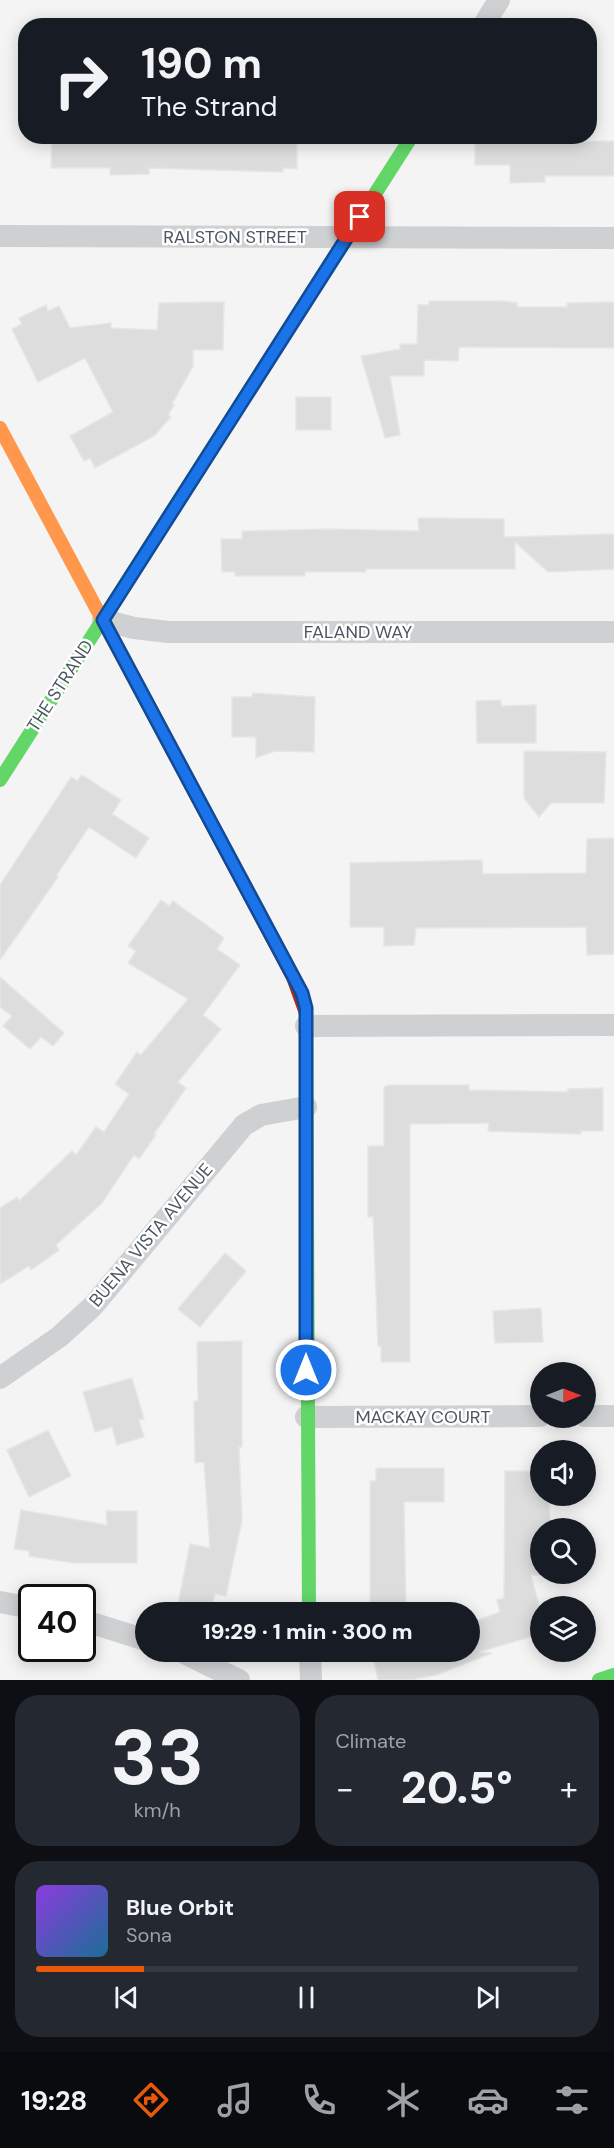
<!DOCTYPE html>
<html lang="en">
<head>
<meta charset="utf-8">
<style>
	body { margin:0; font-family:"DM Sans",sans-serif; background:#242831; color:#f1f3f6; height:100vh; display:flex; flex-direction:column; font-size:22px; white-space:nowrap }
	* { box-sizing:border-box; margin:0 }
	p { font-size:20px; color:#9ea1a6 }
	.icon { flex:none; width:33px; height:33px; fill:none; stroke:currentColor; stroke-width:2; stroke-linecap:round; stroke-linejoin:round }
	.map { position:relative; height:1680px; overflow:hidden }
	.sheet { display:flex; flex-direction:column; gap:15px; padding:15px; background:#0d0f14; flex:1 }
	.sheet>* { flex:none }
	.guide { position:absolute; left:18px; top:18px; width:579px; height:126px; border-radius:24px; box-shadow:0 3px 15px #0003; background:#171b24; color:#f1f3f6; overflow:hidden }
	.needle { width:39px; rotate:90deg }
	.tools { position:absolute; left:530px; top:1362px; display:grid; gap:12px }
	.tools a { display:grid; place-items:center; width:66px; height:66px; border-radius:50%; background:#171b24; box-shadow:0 3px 15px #0003; font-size:30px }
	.speed { position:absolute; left:18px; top:1584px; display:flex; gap:12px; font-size:30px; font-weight:700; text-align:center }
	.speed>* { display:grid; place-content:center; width:78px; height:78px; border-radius:50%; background:#171b24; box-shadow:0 3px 15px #0003; line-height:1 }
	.speed .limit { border:3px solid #111; border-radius:9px; background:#fff; color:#111 }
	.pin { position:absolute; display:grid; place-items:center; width:51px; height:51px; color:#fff; margin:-26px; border-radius:12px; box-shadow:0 3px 9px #0006 }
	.me { position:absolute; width:66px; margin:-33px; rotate:0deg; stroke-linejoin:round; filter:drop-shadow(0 0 4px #0008) }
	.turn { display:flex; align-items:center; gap:21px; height:126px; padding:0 24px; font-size:27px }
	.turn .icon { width:78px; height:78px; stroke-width:2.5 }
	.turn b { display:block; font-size:42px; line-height:51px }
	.big { font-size:45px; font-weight:800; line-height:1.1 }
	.sheet .card { flex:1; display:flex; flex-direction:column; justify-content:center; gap:9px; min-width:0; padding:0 21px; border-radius:24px; background:#242831 }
	.sheet .dial { align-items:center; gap:0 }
	.dial b { font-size:78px; line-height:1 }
	.song { display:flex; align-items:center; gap:18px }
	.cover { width:72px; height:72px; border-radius:9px; background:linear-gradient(135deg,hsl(270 70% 55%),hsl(200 70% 35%)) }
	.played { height:6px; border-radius:3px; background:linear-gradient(90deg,#ea580c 20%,#363941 20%) }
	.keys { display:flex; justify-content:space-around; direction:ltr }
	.heat { display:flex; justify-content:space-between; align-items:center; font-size:33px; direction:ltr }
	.sheet .tiles { flex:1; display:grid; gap:15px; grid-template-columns:1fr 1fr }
	.card:last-child { grid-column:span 2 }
	.trip { position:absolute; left:135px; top:1602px; width:345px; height:60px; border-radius:30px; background:#171b24; box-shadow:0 3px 15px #0003; font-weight:800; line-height:60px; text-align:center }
	.tabs { display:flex; height:96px; justify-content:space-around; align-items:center; background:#090b0e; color:#9ea1a6 }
	.tabs .icon { width:42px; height:42px }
	.tabs .on { color:#ea580c }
	.tabs b { font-size:27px; color:#f1f3f6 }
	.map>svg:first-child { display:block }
	.building { fill:#ddddde; stroke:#e5e6e7; stroke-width:1.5 }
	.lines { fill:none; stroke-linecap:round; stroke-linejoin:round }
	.street { stroke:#ced0d2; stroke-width:22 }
	.fast { stroke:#63d668; stroke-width:14 }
	.slow { stroke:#ff974d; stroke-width:14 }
	.jam { stroke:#b3261e; stroke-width:14 }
	.route-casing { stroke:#114b97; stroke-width:15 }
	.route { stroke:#1a73e8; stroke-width:10 }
	.labels { text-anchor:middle; stroke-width:5; stroke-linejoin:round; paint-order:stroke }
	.street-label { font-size:18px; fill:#4a5661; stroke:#fff }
</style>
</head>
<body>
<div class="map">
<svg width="614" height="1680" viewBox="0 0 614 1680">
	<rect width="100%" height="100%" fill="#f4f4f4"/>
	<g class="building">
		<polygon points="52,136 297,136 297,169 283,168 283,172 149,168 149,174 110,175 110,168 51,168"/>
		<polygon points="511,136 543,136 543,142 614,141 614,176 545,176 545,182 510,183 510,165 475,165 475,139 511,139"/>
		<polygon points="429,301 502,301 517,303 517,307 567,307 567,303 614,302 614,348 459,347 458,361 424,360 424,376 390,376 400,435 385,438 361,356 400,349 400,344 417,344 418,305 429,305"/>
		<polygon points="224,302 223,350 193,350 193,366 172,404 174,405 168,415 171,417 154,436 95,468 90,458 84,461 70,436 113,412 85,358 38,382 12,329 22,324 19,318 46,305 48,311 59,306 70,328 111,323 111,328 157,330 159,303"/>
		<rect x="296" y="397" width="35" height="33"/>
		<polygon points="418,518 504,519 504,537 614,534 614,569 548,572 515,542 515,569 366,569 366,572 305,572 305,576 235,576 235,572 222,572 221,539 242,539 242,531 331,529 419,531"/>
		<polygon points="253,693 315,697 314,752 275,751 256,758 256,737 232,737 232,697 252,697"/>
		<polygon points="501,700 501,706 536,705 536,743 477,743 476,701"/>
		<polygon points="524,751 606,752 604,803 551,803 539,817 524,798"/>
		<polygon points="82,775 121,800 112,814 149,838 136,858 89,827 56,876 58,877 0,960 0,885 71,777 77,781"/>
		<polygon points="614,838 614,954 587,955 586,927 416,928 414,945 384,946 384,927 350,927 350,863 482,860 483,874 586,873 587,839"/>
		<polygon points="161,900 169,906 173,901 224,938 217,949 240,965 203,1015 221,1029 178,1082 186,1088 154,1134 156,1135 139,1159 134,1155 102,1203 56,1245 59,1250 31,1270 29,1266 0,1284 0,1208 17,1197 19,1201 72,1151 76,1155 96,1127 104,1132 129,1094 115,1084 137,1052 141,1055 188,999 128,963 136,951 128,946"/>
		<polygon points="0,977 64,1033 53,1046 41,1037 30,1049 3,1026 12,1016 0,1007"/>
		<polygon points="389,1085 469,1085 469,1090 568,1092 568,1089 603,1088 603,1131 581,1131 581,1134 488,1131 489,1123 410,1124 410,1362 381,1362 381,1346 378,1346 373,1217 368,1217 368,1146 384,1146 384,1087"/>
		<polygon points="225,1253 246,1271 200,1327 178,1309"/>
		<polygon points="541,1308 543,1342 495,1343 493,1311"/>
		<polygon points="242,1341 242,1447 239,1447 242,1520 226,1596 215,1594 211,1612 177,1609 190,1544 210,1548 204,1462 195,1463 194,1401 198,1401 197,1342"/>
		<polygon points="132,1378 144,1419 139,1420 144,1437 117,1445 112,1427 95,1432 83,1392"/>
		<polygon points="48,1430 71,1476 29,1497 7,1450"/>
		<polygon points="376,1468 444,1468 444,1502 404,1502 406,1612 370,1612 370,1481 376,1481"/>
		<polygon points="505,1471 540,1471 540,1496 549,1496 550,1528 540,1528 540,1575 531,1575 540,1609 540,1634 479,1652 492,1653 436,1675 411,1680 378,1680 372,1652 470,1652 470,1623 500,1612 497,1600 504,1598"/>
		<polygon points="21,1510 107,1525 106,1511 137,1511 137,1563 74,1563 29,1556 29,1551 14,1549"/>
	</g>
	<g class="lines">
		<g class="street">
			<polyline points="483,26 499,0"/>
			<polyline points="0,236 614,238"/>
			<polyline points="103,620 134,628 168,632 614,632"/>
			<polyline points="306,1026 614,1025"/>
			<polyline points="0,1378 59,1337 93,1306 244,1125 261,1115 306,1107"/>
			<polyline points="585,1416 614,1416"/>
			<polyline points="306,1417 540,1416"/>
			<polyline points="0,1602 32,1608"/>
			<polyline points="82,1620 146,1640"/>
			<polyline points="182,1652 239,1680"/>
			<polyline points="310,1652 311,1680"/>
		</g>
		<g class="fast">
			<polyline points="0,780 412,136"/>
			<polyline points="306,1013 309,1612"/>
			<polyline points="599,1680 614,1675"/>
		</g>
		<polyline class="slow" points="0,428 188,780"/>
		<polyline class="jam" points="188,780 293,977 306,1013"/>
	</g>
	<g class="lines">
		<g class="route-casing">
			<polyline id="route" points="306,1370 306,1008 302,993 103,620 360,217"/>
		</g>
		<use href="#route" class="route"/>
	</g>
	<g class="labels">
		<g class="street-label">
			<text x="235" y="243">RALSTON STREET</text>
			<text x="358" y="638">FALAND WAY</text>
			<text transform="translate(60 686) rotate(-57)" y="6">THE STRAND</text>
			<text transform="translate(151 1235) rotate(-50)" y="6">BUENA VISTA AVENUE</text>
			<text x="423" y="1423">MACKAY COURT</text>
		</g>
	</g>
</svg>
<div class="tools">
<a><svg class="needle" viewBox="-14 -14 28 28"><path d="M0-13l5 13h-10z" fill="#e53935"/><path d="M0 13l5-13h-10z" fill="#9ea1a6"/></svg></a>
<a><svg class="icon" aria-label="sound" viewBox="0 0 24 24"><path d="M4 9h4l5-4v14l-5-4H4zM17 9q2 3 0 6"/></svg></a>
<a><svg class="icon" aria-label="search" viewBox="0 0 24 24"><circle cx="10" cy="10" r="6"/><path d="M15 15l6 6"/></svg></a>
<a><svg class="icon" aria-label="layers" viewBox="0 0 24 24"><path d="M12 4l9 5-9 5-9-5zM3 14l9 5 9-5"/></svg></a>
</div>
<div class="speed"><div class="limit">40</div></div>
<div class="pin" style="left:360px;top:217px;background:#d93025"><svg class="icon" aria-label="arrive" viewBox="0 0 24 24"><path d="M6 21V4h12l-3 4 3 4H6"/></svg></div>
<svg class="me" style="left:306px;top:1370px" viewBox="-20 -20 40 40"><circle r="17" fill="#1a73e8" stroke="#fff" stroke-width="3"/><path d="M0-11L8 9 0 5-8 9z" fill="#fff"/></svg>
<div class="trip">19:29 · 1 min · 300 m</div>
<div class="guide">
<div class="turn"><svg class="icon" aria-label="right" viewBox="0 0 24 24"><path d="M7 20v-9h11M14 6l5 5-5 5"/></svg><div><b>190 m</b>The Strand</div></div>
</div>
</div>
<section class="sheet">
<div class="tiles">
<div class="card dial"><b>33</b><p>km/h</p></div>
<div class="card"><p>Climate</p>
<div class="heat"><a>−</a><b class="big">20.5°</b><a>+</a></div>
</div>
<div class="card">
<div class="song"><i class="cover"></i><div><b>Blue Orbit</b><p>Sona</p></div></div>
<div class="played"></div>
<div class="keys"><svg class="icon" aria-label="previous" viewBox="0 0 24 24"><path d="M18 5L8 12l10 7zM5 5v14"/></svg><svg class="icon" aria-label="pause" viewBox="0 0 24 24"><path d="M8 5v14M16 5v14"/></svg><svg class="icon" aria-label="next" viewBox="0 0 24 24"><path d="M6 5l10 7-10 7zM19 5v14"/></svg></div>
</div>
</div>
</section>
<nav class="tabs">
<b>19:28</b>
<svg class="icon on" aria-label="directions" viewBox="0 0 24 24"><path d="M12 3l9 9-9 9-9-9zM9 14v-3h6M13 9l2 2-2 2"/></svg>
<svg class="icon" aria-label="music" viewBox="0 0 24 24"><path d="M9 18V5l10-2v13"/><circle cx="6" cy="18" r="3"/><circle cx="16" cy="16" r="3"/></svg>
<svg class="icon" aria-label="phone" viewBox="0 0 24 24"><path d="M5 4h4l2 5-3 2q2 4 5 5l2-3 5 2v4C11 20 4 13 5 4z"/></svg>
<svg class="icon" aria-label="climate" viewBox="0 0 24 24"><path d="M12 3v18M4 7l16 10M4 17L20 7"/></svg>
<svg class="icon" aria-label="car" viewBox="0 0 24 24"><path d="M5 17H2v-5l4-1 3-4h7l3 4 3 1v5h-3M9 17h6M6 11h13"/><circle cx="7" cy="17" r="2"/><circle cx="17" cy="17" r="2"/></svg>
<svg class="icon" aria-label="filters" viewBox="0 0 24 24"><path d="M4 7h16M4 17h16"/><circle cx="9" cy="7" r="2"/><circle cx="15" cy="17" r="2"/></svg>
</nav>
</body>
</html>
